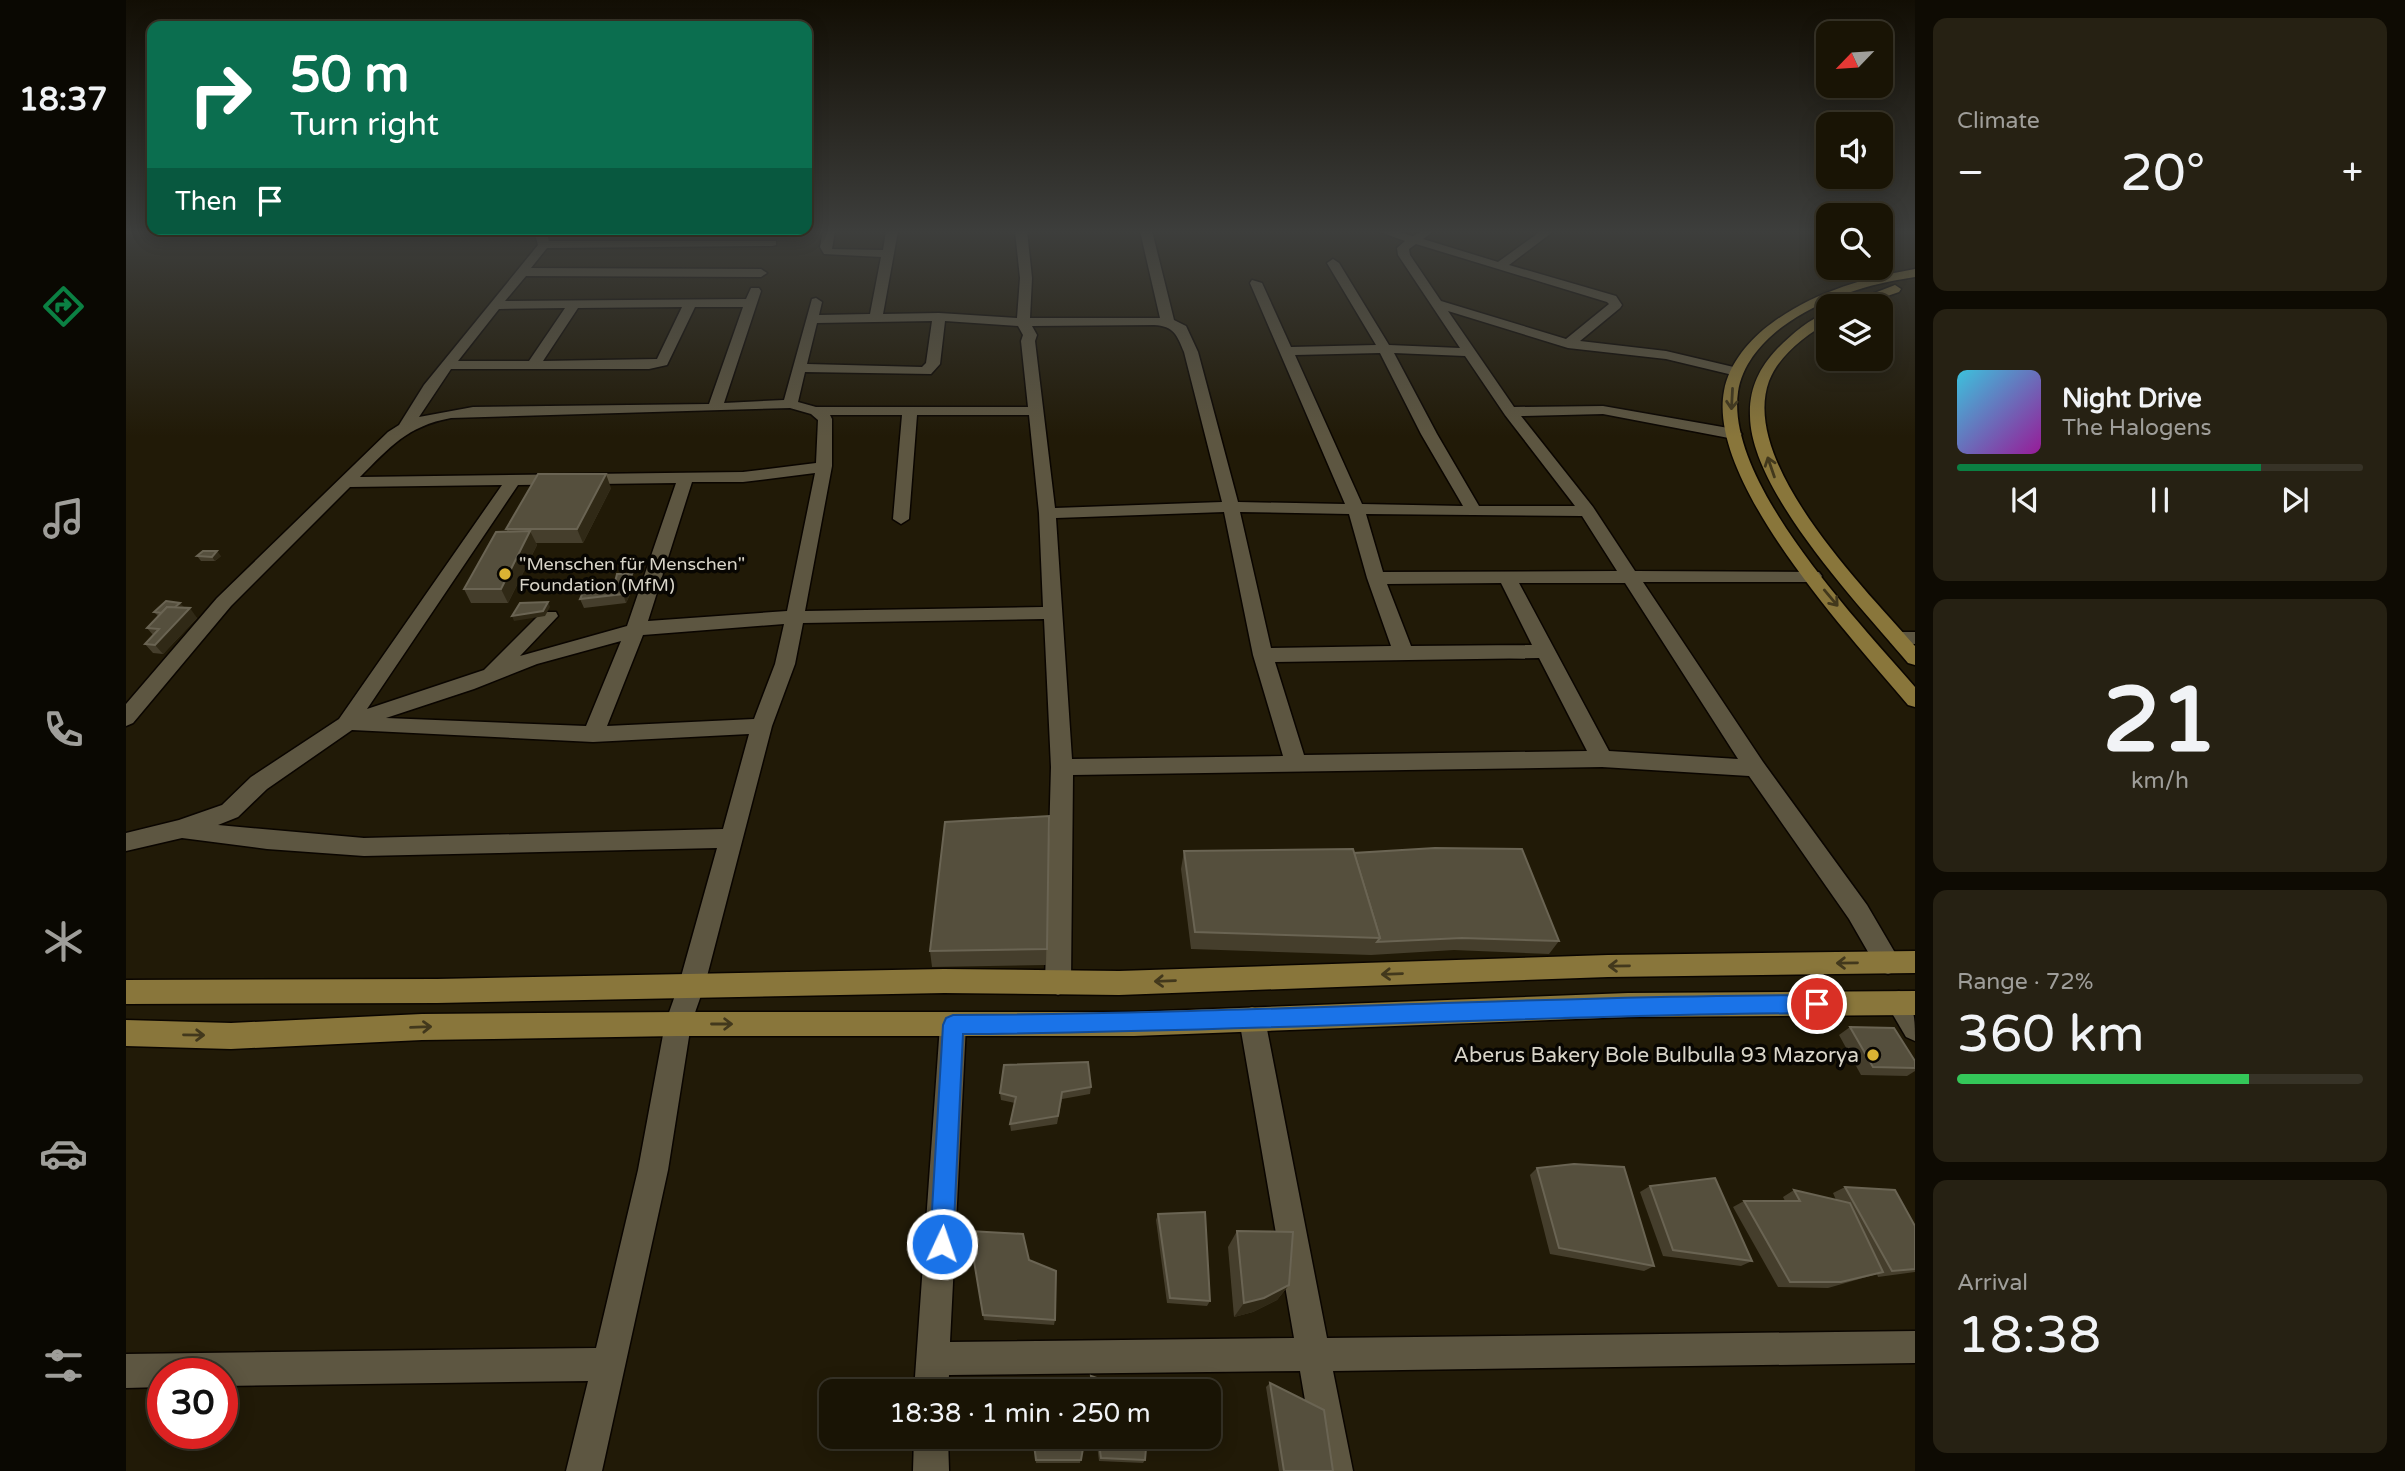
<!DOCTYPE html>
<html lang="en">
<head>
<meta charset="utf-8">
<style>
	body { margin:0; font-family:"Varela Round",sans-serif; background:#262113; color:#f1f3f6; height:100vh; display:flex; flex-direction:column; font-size:26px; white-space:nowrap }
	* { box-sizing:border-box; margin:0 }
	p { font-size:23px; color:#9f9e9a }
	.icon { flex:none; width:38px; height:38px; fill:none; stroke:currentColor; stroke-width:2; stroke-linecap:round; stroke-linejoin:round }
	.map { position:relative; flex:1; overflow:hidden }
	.drawer { display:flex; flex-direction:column; gap:18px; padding:18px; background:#0e0b03; width:490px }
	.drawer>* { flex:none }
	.guide { position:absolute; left:21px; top:21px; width:665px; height:214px; border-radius:14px; box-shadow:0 4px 18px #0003,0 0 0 2px #373327; background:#0b6e4f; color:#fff; overflow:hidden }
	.needle { width:46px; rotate:245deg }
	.fabs { position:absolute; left:1690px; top:21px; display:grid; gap:14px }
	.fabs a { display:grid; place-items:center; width:77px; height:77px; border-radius:14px; background:#191405; box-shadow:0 4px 18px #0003,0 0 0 2px #373327; font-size:35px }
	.speed { position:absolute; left:21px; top:1358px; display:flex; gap:14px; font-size:35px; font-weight:700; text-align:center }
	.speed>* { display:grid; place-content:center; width:91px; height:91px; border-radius:50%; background:#191405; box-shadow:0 4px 18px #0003,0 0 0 2px #373327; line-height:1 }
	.speed .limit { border:10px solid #d22; background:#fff; color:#111 }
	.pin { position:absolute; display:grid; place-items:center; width:60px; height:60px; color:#fff; margin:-30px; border:4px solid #fff; border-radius:50%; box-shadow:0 2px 7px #0007 }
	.me { position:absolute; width:77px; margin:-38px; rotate:3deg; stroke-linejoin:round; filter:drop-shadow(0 0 5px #0008) }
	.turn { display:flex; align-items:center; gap:24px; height:147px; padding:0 28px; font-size:32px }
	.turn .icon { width:91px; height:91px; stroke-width:2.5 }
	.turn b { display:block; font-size:49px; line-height:60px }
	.then { display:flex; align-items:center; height:66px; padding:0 28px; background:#0003; gap:14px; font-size:26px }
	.big { font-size:52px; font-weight:600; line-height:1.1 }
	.drawer .tile { flex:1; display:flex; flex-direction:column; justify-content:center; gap:10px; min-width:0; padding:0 24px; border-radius:14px; background:#262113 }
	.drawer .dial { align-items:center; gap:0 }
	.dial b { font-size:91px; line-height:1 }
	.song { display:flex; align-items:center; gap:21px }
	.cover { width:84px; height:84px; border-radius:10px; background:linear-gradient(135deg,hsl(190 70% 55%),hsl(300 70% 35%)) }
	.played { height:7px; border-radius:4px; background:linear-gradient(90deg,#0b8043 75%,#373327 75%) }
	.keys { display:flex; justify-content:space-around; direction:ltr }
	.heat { display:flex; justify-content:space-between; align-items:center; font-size:38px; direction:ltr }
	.charge { height:10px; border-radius:5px; background:linear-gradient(90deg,#34c759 72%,#373327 0) }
	.trip { position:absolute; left:693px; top:1379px; width:402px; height:70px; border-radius:14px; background:#191405; box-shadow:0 4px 18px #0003,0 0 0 2px #373327; font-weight:600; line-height:70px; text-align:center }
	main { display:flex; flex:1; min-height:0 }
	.menu { display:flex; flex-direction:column; width:126px; justify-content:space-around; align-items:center; background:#0a0802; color:#9f9e9a }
	.menu .icon { width:49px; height:49px }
	.menu .selected { color:#0b8043 }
	.menu b { font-size:32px; color:#f1f3f6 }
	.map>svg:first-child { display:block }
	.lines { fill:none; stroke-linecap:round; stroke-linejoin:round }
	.minor-casing { stroke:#0a0500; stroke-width:3 }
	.major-casing { stroke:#0a0500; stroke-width:3 }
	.minor { fill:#5d5641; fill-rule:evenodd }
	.major { fill:#89763b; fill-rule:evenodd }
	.wall { fill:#453e2c }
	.shaded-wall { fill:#302916 }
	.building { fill:#554f3d; stroke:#6a6453; stroke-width:2 }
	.oneway { stroke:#42381c }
	.route { fill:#1a73e8; stroke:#114b97; stroke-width:2 }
	.poi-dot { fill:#dbb333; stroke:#080602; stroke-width:2.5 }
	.labels { text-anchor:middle; stroke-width:7; stroke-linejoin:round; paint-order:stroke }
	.poi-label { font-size:18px; fill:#d9d5c9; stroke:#080602; text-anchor:start }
	.near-poi-label { font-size:21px; fill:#d9d5c9; stroke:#080602; text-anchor:end }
</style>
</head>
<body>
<main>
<nav class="menu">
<b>18:37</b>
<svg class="icon selected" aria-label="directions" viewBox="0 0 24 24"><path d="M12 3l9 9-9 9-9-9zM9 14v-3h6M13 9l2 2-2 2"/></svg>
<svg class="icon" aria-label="music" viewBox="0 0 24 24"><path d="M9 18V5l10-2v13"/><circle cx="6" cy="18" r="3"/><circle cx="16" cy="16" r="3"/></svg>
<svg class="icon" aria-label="phone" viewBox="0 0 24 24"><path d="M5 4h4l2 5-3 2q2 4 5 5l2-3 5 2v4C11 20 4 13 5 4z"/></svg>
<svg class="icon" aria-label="climate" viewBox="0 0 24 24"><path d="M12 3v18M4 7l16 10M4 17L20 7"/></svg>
<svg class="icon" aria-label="car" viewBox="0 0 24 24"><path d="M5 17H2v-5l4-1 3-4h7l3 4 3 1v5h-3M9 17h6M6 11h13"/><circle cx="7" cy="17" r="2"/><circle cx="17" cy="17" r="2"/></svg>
<svg class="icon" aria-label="filters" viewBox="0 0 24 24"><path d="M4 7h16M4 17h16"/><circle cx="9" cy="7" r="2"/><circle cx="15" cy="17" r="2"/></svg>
</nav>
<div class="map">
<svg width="1789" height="1471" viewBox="0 0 1789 1471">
	<rect width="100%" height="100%" fill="#211a07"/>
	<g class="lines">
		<g class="minor-casing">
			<g id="minor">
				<path d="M 408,231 L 420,231 L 423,241 L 650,241 L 650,245 L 646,246 L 421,248 L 405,268 L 635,269 L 641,273 L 635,277 L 400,276 L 379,301 L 620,299 L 625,288 L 633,288 L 635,291 L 598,403 L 658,400 L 686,299 L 690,298 L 696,302 L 693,315 L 744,314 L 755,257 L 698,254 L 694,247 L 697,231 L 709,231 L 706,249 L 757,250 L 760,231 L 772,231 L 757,314 L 813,313 L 891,318 L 894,278 L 889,231 L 901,231 L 906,278 L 904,318 L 1034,318 L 1014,231 L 1026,231 L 1048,320 L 1060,326 L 1072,352 L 1112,502 L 1219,504 L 1124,283 L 1126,280 L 1136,283 L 1165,347 L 1250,345 L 1201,263 L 1207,259 L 1213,263 L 1263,345 L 1334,348 L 1272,255 L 1271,248 L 1279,241 L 1251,231 L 1269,231 L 1287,236 L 1295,231 L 1308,231 L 1297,239 L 1372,262 L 1415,231 L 1428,231 L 1383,265 L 1490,296 L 1496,305 L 1494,308 L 1454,341 L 1540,351 L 1616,369 L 1616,375 L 1611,376 L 1540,359 L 1442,348 L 1322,311 L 1388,407 L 1477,406 L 1608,429 L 1616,434 L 1608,439 L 1477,414 L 1395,416 L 1467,507 L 1509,571 L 1693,572 L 1696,576 L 1693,580 L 1687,582 L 1517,582 L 1637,762 L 1741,905 L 1775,963 L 1771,971 L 1762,974 L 1753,971 L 1723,919 L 1623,776 L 1476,767 L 947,775 L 945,983 L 941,991 L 932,995 L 923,991 L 919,983 L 925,767 L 918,619 L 677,623 L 669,664 L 646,726 L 579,984 L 565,1024 L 542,1170 L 476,1471 L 440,1471 L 462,1381 L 96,1386 L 96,1374 L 37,1374 L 37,1387 L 0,1388 L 0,1354 L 470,1348 L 512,1170 L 539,1024 L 553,984 L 591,848 L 238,856 L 141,849 L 56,838 L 0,851 L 0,833 L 53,820 L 96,805 L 125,777 L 213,719 L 376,485 L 224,487 L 105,606 L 7,723 L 0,726 L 0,704 L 91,598 L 262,432 L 273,425 L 298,385 L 412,245 ZM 1290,244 L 1481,302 L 1483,304 L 1440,339 L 1315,301 L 1284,255 L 1283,249 ZM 556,307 L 531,359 L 417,361 L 452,308 ZM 569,307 L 617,307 L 583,404 L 347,407 L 293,417 L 325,369 L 523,369 L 541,365 ZM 439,308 L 403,361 L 332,361 L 373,309 ZM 806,321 L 800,363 L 796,367 L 681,364 L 691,323 ZM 819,321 L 892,326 L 897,335 L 895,341 L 902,407 L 690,407 L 672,402 L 679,372 L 805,374 L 814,364 ZM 906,326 L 1028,325 C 1048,326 1051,335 1058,352 L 1096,502 L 929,508 L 909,341 L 911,335 ZM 1254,353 L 1295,434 L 1337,506 L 1236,504 L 1169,355 ZM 1268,353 L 1339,356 L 1379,415 L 1449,506 L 1353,506 L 1311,434 ZM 664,408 L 685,414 L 692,420 L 690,463 L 617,472 L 234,477 C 264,447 281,426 325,418 ZM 704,415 L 776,415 L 767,519 L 775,524 L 783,519 L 791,415 L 903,415 L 913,513 L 917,607 L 679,611 L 706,466 L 706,419 ZM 689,473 L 661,611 L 522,621 L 566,482 L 617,482 ZM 550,483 L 501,626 L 394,656 L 432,616 L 430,612 L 416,612 L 358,670 L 241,709 L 392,485 ZM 1098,512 L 1127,655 L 1157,756 L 946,759 L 930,518 ZM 1114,512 L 1223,514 L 1241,578 L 1265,646 L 1145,648 ZM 1240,514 L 1456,516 L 1491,571 L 1257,572 ZM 1375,583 L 1406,645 L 1285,646 L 1261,584 ZM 1393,583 L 1499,583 L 1612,759 L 1483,751 ZM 658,624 L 649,664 L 628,719 L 481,726 L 517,635 ZM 495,641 L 460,726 L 260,718 L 348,689 L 411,664 ZM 1413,658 L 1461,751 L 1178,755 L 1149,662 ZM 226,730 L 467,742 L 623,734 L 597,829 L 238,838 L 92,825 L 112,817 L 141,789 Z"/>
				<polygon points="1772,632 1789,632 1789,644 1765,643 1762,638 1765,633"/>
				<path d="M 1773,991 C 1789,999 1789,1021 1789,1041 L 1780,1037 L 1760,1003 L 1764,994 Z"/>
				<polygon points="1126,1007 1135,1010 1139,1019 1201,1338 1789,1331 1789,1363 1207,1371 1227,1471 1191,1471 1174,1371 823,1375 822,1391 788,1391 814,1025 818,1016 827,1012 836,1016 840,1025 824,1342 1168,1338 1113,1019 1117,1010"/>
				<polygon points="788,1437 822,1437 823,1471 787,1471"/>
			</g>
		</g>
		<g class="major-casing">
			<g id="major">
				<path d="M 1789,269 L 1789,277 C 1741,284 1696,298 1656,327 C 1635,343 1616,365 1612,392 C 1599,483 1733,622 1789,687 L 1789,707 L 1782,705 C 1725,637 1581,483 1598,391 C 1603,363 1624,339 1646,323 C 1688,292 1738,278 1789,269 Z"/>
				<polygon points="1769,285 1775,289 1773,292 1732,306 1715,306"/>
				<path d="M 1703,312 L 1703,322 C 1680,335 1653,355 1643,381 C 1613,463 1739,589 1789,646 L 1789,665 L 1782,663 C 1734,606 1625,492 1624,416 C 1623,389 1633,368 1651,349 C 1665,335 1684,318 1703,312 Z"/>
				<polygon points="1789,951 1789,973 1482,977 993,995 818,993 311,1003 0,1004 0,980 311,979 818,969 993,971 1482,955"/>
				<polygon points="1789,991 1789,1015 1502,1017 1008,1036 552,1036 296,1040 105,1049 0,1046 0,1020 105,1023 296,1014 552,1012 1008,1012 1502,993"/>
			</g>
		</g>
		<use href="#minor" class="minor"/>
		<use href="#major" class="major"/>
	</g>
	<g class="wall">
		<polygon points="485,488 457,543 410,543 411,545 382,603 345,603 338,589 382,532 380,529"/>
		<polygon points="71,556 95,556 89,561 75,561"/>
		<polygon points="506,574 509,584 500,603 458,608 454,599 488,586"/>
		<polygon points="58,607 57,608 71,618 37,654 27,653 19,644 27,635 21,628 32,616 28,612"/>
		<polygon points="923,816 920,965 806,967 804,951"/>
		<polygon points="1058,851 1228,853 1433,941 1423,954 1328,950 1245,955 1065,949 1055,869"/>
		<polygon points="1724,1027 1789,1061 1789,1071 1781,1076 1735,1075 1713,1035"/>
		<polygon points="965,1087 964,1094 936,1099 931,1124 885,1131 884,1124 889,1103 875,1100 874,1093"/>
		<polygon points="1411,1168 1528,1266 1518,1271 1424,1254 1404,1175"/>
		<polygon points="1524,1186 1626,1261 1615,1266 1537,1256 1514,1192"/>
		<polygon points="1719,1187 1789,1226 1789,1272 1752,1277 1751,1274 1702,1288 1652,1287 1607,1207 1618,1201 1659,1201 1657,1197 1668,1190 1710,1200 1707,1193"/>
		<polygon points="1032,1214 1084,1301 1081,1306 1041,1303 1030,1220"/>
		<polygon points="843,1231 903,1260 929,1320 928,1325 858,1320"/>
		<polygon points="1111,1231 1163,1285 1151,1300 1127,1312 1108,1317 1102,1247"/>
		<polygon points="1144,1383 1207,1471 1153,1471 1140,1387"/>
		<polygon points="907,1437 959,1437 954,1463 910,1463"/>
		<polygon points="970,1437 1021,1437 1019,1460 1017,1463 973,1461"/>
	</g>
	<g class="shaded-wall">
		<polygon points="480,474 485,488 457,543 451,529"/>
		<polygon points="404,531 411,545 382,603 375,589"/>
		<polygon points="91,551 95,556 89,561 86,557"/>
		<polygon points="506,574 509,584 500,603 497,594"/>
		<polygon points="422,602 424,607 419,616 388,621 386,616"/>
		<polygon points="54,603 58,607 46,618 42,613"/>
		<polygon points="64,608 71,618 37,654 29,645"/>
		<polygon points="1163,1285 1151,1300 1127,1312 1108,1317 1118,1303"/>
	</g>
	<g class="building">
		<polygon points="412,474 480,474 451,529 380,529"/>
		<polygon points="404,531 375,589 338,589 370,532"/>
		<polygon points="77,551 91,551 86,557 71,556"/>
		<polygon points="491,574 506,574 497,594 454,599 458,590 488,586"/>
		<polygon points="40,601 54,603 48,608 41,607 36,613 28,612"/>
		<polygon points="422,602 417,611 386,616 394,603"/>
		<polygon points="41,607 64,608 29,645 19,644 33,629 21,628"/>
		<polygon points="923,816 921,949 804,951 819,822"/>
		<polygon points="1309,848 1396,849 1433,941 1336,938 1251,942 1254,938 1228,853"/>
		<polygon points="1227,849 1254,938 1069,932 1058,851"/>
		<polygon points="1724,1027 1768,1028 1789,1061 1789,1068 1747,1067"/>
		<polygon points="962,1062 965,1087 936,1092 932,1116 884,1124 890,1097 874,1093 878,1065"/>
		<polygon points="1448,1164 1498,1167 1528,1266 1433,1248 1411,1168"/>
		<polygon points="1589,1178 1626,1261 1547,1250 1524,1186"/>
		<polygon points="1719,1187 1769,1190 1789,1226 1789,1269 1766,1271"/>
		<polygon points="1668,1190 1724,1203 1757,1272 1715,1282 1664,1282 1618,1201 1674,1201"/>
		<polygon points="1079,1212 1084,1301 1044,1298 1032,1214"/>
		<polygon points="843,1231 897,1234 903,1260 930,1271 929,1320 857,1315"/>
		<polygon points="1111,1231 1167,1232 1163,1285 1138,1298 1118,1303"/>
		<polygon points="965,1376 1008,1391 967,1391"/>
		<polygon points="901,1380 946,1380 946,1391 902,1391"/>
		<polygon points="1144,1383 1198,1410 1207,1471 1158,1471"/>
		<polygon points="907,1437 959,1437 955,1460 910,1460"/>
		<polygon points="972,1437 1021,1437 1019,1460 975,1458"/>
	</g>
	<defs><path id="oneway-shaft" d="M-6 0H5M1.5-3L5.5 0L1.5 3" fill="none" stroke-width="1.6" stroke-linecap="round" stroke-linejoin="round" transform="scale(1.75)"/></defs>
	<g class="oneway">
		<use href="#oneway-shaft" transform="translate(1606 399) rotate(93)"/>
		<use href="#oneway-shaft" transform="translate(1645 467) rotate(-109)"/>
		<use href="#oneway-shaft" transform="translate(1705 598) rotate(50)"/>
		<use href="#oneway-shaft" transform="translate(1721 963) rotate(179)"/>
		<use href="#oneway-shaft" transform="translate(1493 966) rotate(179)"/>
		<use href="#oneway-shaft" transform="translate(1266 974) rotate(178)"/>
		<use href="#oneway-shaft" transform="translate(1039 981) rotate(178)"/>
		<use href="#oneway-shaft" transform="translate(596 1024)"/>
		<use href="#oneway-shaft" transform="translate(295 1027) rotate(-2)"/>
		<use href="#oneway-shaft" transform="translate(68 1035) rotate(1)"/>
	</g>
	<linearGradient id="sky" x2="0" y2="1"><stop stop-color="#120e04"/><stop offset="0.53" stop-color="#3d3e3c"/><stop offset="1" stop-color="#3d3e3c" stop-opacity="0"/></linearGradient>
	<rect width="1789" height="437" fill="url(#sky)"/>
	<path class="route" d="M 1691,995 L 1698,997 L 1701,1004 L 1698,1010 L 1691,1013 C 1406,1015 1122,1032 837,1034 L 827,1244 L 824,1252 L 816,1255 L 807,1252 L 804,1244 L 817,1025 L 820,1018 L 827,1015 C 1115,1014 1403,996 1691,995 Z"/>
	<g class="poi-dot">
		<circle cx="379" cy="574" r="7"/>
		<circle cx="1747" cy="1055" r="7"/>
	</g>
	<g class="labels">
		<g class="poi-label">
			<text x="393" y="570">"Menschen für Menschen"<tspan x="393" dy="21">Foundation (MfM)</tspan></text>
		</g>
		<g class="near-poi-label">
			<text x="1733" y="1062">Aberus Bakery Bole Bulbulla 93 Mazorya</text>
		</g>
	</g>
</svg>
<div class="fabs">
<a><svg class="needle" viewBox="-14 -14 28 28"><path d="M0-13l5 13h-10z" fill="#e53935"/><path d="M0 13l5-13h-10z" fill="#9f9e9a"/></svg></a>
<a><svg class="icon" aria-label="sound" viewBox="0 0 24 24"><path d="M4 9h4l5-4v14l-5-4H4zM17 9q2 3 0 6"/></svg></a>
<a><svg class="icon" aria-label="search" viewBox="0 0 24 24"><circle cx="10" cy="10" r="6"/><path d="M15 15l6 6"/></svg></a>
<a><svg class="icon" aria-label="layers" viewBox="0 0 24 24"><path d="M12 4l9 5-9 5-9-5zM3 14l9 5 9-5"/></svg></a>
</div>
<div class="speed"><div class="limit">30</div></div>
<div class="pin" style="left:1691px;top:1004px;background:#d93025"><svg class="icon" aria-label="arrive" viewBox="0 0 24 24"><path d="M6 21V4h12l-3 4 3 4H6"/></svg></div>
<svg class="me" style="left:816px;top:1244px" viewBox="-20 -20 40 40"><circle r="17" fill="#1a73e8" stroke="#fff" stroke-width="3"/><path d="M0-11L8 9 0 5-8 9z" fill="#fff"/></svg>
<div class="trip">18:38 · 1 min · 250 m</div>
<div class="guide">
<div class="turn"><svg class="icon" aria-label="right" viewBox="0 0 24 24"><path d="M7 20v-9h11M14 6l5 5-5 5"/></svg><div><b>50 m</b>Turn right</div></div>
<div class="then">Then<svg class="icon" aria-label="arrive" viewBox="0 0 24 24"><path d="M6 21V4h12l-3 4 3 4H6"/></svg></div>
</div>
</div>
<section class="drawer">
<div class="tile"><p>Climate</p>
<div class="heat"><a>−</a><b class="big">20°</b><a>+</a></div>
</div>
<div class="tile">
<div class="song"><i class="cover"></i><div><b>Night Drive</b><p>The Halogens</p></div></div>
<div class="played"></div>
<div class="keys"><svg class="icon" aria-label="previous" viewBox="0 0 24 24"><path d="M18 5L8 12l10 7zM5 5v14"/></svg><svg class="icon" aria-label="pause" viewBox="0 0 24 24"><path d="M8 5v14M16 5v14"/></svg><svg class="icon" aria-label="next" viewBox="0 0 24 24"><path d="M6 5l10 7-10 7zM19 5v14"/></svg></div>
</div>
<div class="tile dial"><b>21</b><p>km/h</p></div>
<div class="tile"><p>Range · 72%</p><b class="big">360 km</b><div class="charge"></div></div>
<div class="tile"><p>Arrival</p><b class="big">18:38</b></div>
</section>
</main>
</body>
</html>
